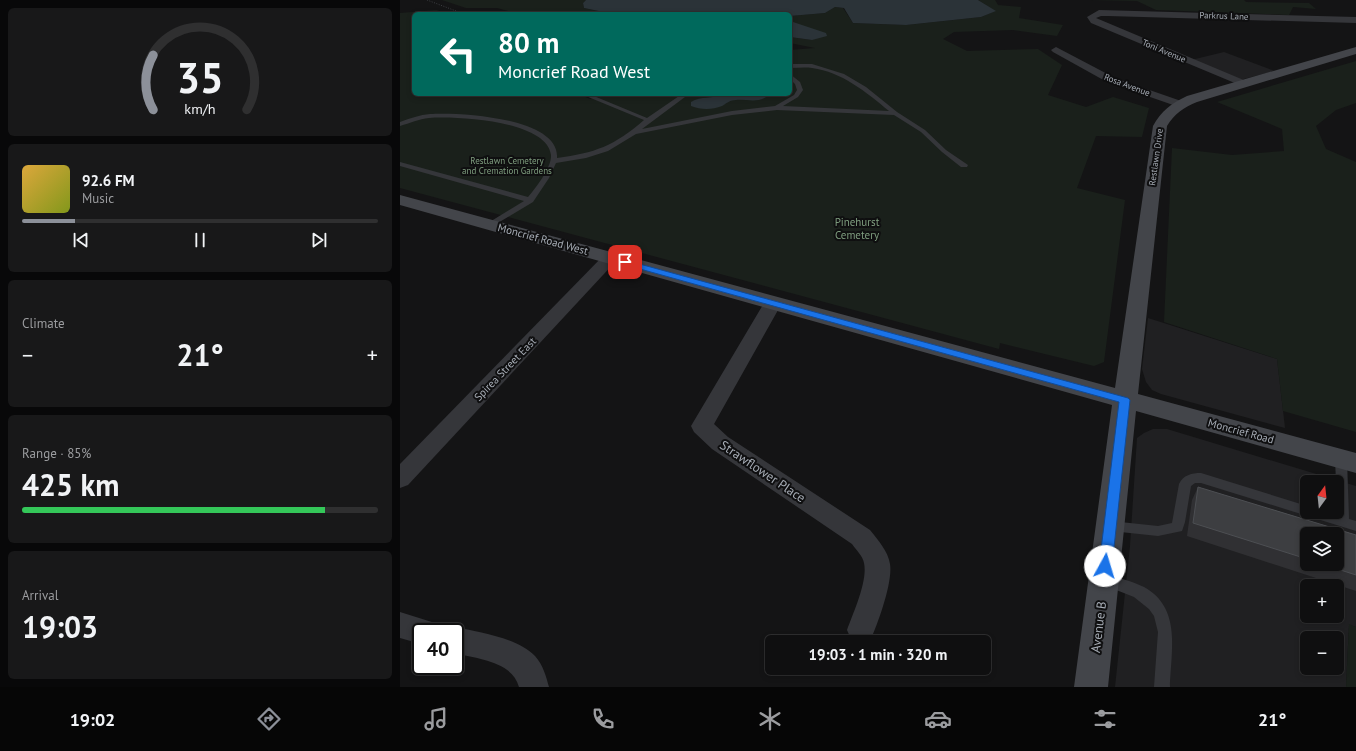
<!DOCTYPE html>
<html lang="en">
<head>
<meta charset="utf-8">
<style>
	body { margin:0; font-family:"PT Sans",sans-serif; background:#181819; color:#f1f3f6; height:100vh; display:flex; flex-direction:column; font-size:15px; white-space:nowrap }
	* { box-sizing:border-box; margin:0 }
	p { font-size:13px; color:#9b9c9f }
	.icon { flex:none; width:22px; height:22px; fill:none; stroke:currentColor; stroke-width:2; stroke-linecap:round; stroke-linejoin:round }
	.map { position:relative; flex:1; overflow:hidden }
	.sheet { display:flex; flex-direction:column; gap:8px; padding:8px; background:#080809; width:400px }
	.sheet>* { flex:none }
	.top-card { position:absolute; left:12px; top:12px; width:380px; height:84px; border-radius:6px; box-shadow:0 2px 6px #0003,0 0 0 1px #2f2f30; background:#00695c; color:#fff; overflow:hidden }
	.needle { width:26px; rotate:15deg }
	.fabs { position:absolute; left:900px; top:475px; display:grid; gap:8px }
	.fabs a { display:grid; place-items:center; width:44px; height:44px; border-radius:6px; background:#0f0f10; box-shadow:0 2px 6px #0003,0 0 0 1px #2f2f30; font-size:20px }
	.speed { position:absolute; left:12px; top:623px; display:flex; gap:8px; font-size:20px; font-weight:700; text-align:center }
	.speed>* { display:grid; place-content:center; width:52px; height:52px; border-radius:50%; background:#0f0f10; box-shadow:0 2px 6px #0003,0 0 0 1px #2f2f30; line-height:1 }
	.speed .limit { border:2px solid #111; border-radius:6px; background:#fff; color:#111 }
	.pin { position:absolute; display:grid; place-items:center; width:34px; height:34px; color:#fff; margin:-17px; border-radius:8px; box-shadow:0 2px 6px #0006 }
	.me { position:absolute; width:44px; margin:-22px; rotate:6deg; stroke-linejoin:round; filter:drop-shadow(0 0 3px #0008) }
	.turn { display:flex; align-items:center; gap:14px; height:84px; padding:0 20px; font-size:18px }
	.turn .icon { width:52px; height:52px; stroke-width:2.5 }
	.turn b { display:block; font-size:28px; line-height:34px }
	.big { font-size:30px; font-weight:700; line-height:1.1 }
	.sheet .card { flex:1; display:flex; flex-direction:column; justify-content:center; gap:6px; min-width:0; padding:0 14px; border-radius:6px; background:#181819 }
	.sheet .dial { align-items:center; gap:0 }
	.dial svg { height:104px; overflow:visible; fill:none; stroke:#2f2f30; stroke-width:7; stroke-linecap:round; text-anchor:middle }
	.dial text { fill:#f1f3f6; stroke:none }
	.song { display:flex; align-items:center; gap:12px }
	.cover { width:48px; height:48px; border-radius:6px; background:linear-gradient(135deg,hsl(40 70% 55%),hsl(70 70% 35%)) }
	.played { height:4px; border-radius:2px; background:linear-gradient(90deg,#8c9099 15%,#2f2f30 15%) }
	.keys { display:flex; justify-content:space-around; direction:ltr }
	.heat { display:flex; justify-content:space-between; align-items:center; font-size:22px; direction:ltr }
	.charge { height:6px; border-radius:3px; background:linear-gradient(90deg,#34c759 85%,#2f2f30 0) }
	.trip { position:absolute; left:365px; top:635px; width:226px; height:40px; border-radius:6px; background:#0f0f10; box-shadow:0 2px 6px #0003,0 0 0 1px #2f2f30; font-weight:700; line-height:40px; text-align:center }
	.tabs { display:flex; height:64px; justify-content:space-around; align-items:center; background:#060606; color:#9b9c9f }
	.tabs .icon { width:28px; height:28px }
	.tabs .selected { color:#8c9099 }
	.tabs b { font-size:18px; color:#f1f3f6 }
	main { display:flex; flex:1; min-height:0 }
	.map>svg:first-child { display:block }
	.built { fill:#202022; fill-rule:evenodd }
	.green { fill:#1a201b }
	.water { fill:#2b3338 }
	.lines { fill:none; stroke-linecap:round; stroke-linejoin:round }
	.path { stroke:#3b3d41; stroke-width:1; stroke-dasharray:1 1.5; stroke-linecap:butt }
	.lane { fill:#35363a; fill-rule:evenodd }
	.street { fill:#35363a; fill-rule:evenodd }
	.secondary { fill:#43454a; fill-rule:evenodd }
	.wall { fill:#303033; fill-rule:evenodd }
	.building { fill:#3d3e41; stroke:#4d4f53 }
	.route { fill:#1a73e8; stroke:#114b97 }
	.labels { text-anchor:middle; stroke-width:4; stroke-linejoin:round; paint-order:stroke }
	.far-street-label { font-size:9px; fill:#a6acb5; stroke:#0f0f10 }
	.far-park-label { font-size:9px; fill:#7f9e7f; stroke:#0f0f10 }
	.park-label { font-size:11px; fill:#7f9e7f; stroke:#0f0f10 }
	.street-label { font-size:11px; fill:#a6acb5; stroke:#0f0f10 }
	.near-street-label { font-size:13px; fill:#a6acb5; stroke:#0f0f10 }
</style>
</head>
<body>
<main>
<section class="sheet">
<div class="card dial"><svg viewBox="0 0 100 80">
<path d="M14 69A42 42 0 1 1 86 69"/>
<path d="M14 69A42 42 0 0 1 14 27" stroke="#8c9099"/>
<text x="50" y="56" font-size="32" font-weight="700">35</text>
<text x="50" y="72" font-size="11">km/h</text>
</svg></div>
<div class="card">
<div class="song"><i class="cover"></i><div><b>92.6 FM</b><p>Music</p></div></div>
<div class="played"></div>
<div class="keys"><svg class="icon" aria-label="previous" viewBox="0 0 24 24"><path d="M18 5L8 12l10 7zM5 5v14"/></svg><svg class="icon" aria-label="pause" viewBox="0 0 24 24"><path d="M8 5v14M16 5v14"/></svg><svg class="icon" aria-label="next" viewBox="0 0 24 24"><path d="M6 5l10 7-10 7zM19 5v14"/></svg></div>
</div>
<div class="card"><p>Climate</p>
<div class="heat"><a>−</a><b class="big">21°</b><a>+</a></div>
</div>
<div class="card"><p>Range · 85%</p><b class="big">425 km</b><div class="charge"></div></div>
<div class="card"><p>Arrival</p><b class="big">19:03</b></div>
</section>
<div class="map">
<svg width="956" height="687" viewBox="0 0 956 687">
	<rect width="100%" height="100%" fill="#141415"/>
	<g class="built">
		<polygon points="824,52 875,71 840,80 791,60"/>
		<polygon points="748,318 877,359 885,428 761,394 752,390 746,382 742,369"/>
		<path d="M 753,429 L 767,429 L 956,486 L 956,627 L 949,625 L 946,687 L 715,687 L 730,546 L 737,438 L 744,433 ZM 907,482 L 937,482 L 937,512 L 907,512 ZM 907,534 L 937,534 L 937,564 L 907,564 ZM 907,586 L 937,586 L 937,616 L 907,616 ZM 907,638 L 937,638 L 937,668 L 907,668 Z"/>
	</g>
	<g class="green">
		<polygon points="42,0 186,0 183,3 184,8 213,14 120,14 97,8 66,8"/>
		<polygon points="578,0 595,0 598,5 621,7 619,18 663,25 657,36 613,30 554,32 543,39 567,51 638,49 662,65 648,95 686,107 713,97 749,108 742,137 696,136 677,188 725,200 704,362 694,366 600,343 599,349 0,188 0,13 36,10 49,14 14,14 14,94 147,94 157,97 181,95 190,99 199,94 390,94 390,50 415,48 390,43 390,37 412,40 390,21 390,16 425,13 435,7 443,8 453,23 506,25 581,17 595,11"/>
		<polygon points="690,0 844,0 846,2 909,3 916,9 893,7 889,15 756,10 737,1"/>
		<polygon points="956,61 956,103 936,110 916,126 926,149 956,162 956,432 883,411 877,359 764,322 772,148 832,155 884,151 882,129 817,102"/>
		<polygon points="949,624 956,627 956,687 946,687"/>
	</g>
	<g class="water">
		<polygon points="186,0 578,0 596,11 581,17 506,25 453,23 444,8 435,7 425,13 390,16 390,14 213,14 184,8 183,3"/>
		<polygon points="390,21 426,33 427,36 412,40 390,37"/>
		<path d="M 322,94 L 369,94 C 361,104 348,99 336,100 C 330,100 327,103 322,106 C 312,110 301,110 291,106 L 291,102 C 301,95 313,100 322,94 Z"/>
	</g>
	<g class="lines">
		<polyline class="path" points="27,0 64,14"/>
		<g class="lane">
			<path d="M 390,64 L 412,64 L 444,74 L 466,87 L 497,112 L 525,130 L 546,150 L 568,165 L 567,167 L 561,167 L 542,152 L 521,132 L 494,115 L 377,110 L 332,115 L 236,134 L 208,151 L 186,158 L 156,163 L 149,178 L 133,202 L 91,227 L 87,225 L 88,223 L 124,201 L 0,166 L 0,162 L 128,197 C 136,188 152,167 151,155 C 147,120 55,116 29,118 C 19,119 10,123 0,126 L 0,122 C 10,118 20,115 30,114 C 57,112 160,117 157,158 C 195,153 214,146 244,120 L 181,94 L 189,94 L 247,118 L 282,94 L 289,94 L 242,129 L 332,111 L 375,106 L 394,95 L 397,90 L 395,84 L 390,79 L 390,74 L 400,82 L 403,90 L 398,97 L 383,106 L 489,111 C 466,92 442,72 412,68 C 405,67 397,68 390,68 Z"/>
			<path d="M 941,454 L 945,456 L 947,459 L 949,519 L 956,521 L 956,531 L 801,483 L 795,483 L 791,486 L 785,522 L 782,531 L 758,536 L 711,531 L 706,530 L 705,526 L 706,522 L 711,521 L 758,526 L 772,523 L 779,484 C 783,475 792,473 801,473 L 907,506 L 907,512 L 928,512 L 936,515 L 937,482 L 936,482 L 935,459 L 937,456 Z"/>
			<path d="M 706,574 C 718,578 732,581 744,587 C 782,608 771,651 770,687 L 754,687 L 758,632 L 754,616 L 749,609 L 734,597 L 701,584 L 699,580 L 701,576 Z"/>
		</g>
		<g class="street">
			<polygon points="699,10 956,17 956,23 708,16 701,16 696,18 846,81 847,83 842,86 691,23 687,17"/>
			<polygon points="656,47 715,78 784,102 786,104 784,106 776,106 707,82 653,52 651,50"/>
			<polygon points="210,253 216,255 218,258 216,261 8,485 0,488 0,464 204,255"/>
			<path d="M 373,298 L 379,299 L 382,303 L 314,424 L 328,437 L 470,530 C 478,540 488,551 490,564 C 493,582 478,623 471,639 C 463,642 459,642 451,639 L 447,630 C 453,613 468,581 464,563 C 463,556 456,550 452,544 L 312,449 L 294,432 L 291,426 L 364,303 L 367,299 Z"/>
			<polygon points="0,612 35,623 39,632 21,632 21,644 0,638"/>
			<path d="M 55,627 C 79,632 118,638 135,656 C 143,665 146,676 149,687 L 119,687 C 112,661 77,659 55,653 L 55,632 L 44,632 Z"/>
		</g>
		<path class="secondary" d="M 956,47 L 956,54 L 797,102 C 784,107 774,114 767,126 L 738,394 L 956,453 L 956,473 L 736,411 L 708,687 L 674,687 L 712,405 L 0,205 L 0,195 L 715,388 L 753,126 C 761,111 772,103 787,96 Z"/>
	</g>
	<path class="wall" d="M 798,487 L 956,535 L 956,591 L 787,536 L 792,500 ZM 907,534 L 937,564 L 907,564 Z"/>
	<polygon class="building" points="798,487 956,535 956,575 922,564 937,564 937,534 907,534 907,559 793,523"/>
	<polygon class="route" points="225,260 728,398 730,400 712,566 710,570 705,571 701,570 699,566 719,402 222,264 221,262"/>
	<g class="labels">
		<g class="far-street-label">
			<text transform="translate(824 16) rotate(2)" y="3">Parkrus Lane</text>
			<text transform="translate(764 51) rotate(23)" y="3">Toni Avenue</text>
			<text transform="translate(727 85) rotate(21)" y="3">Rosa Avenue</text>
			<text transform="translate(756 157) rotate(-82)" y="3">Restlawn Drive</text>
		</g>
		<g class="far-park-label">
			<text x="107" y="164">Restlawn Cemetery<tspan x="107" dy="10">and Cremation Gardens</tspan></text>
		</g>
		<g class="park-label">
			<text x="457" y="226">Pinehurst<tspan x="457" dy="13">Cemetery</tspan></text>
		</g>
		<g class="street-label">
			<text transform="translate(143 239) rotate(15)" y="4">Moncrief Road West</text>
			<text transform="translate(105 369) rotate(-46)" y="4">Spirea Street East</text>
			<text transform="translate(841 431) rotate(15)" y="4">Moncrief Road</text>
		</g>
		<g class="near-street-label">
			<text transform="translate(363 471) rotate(34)" y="5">Strawflower Place</text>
			<text transform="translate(698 627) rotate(-83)" y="5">Avenue B</text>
		</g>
	</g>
</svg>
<div class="fabs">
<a><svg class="needle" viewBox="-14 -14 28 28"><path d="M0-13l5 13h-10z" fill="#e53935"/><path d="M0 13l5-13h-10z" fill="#9b9c9f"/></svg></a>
<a><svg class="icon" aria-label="layers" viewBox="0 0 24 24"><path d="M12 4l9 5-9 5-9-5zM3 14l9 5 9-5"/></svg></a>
<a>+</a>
<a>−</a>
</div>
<div class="speed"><div class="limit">40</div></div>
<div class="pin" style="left:225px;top:262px;background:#d93025"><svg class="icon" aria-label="arrive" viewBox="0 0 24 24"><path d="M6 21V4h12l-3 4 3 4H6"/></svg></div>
<svg class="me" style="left:705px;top:566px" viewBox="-20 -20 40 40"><circle r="19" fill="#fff"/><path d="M0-13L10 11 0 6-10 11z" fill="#1a73e8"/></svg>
<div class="trip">19:03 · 1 min · 320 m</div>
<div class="top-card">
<div class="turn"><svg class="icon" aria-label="left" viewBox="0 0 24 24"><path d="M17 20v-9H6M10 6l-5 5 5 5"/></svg><div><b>80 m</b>Moncrief Road West</div></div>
</div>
</div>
</main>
<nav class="tabs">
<b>19:02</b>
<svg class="icon selected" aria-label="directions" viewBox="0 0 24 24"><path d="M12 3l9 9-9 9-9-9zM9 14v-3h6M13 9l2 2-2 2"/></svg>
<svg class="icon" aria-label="music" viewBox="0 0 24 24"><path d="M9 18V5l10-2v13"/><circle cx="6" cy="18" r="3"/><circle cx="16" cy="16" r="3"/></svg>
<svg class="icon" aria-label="phone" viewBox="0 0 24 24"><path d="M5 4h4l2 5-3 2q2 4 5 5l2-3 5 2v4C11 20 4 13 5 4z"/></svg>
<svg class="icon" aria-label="climate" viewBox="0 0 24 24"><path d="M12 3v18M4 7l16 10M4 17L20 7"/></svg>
<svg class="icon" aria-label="car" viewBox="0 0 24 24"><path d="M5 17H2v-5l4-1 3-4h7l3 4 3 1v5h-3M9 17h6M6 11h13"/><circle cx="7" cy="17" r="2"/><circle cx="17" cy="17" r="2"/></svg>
<svg class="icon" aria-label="filters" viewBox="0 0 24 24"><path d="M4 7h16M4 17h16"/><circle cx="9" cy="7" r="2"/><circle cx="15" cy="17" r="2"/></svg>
<b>21°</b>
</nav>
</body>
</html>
